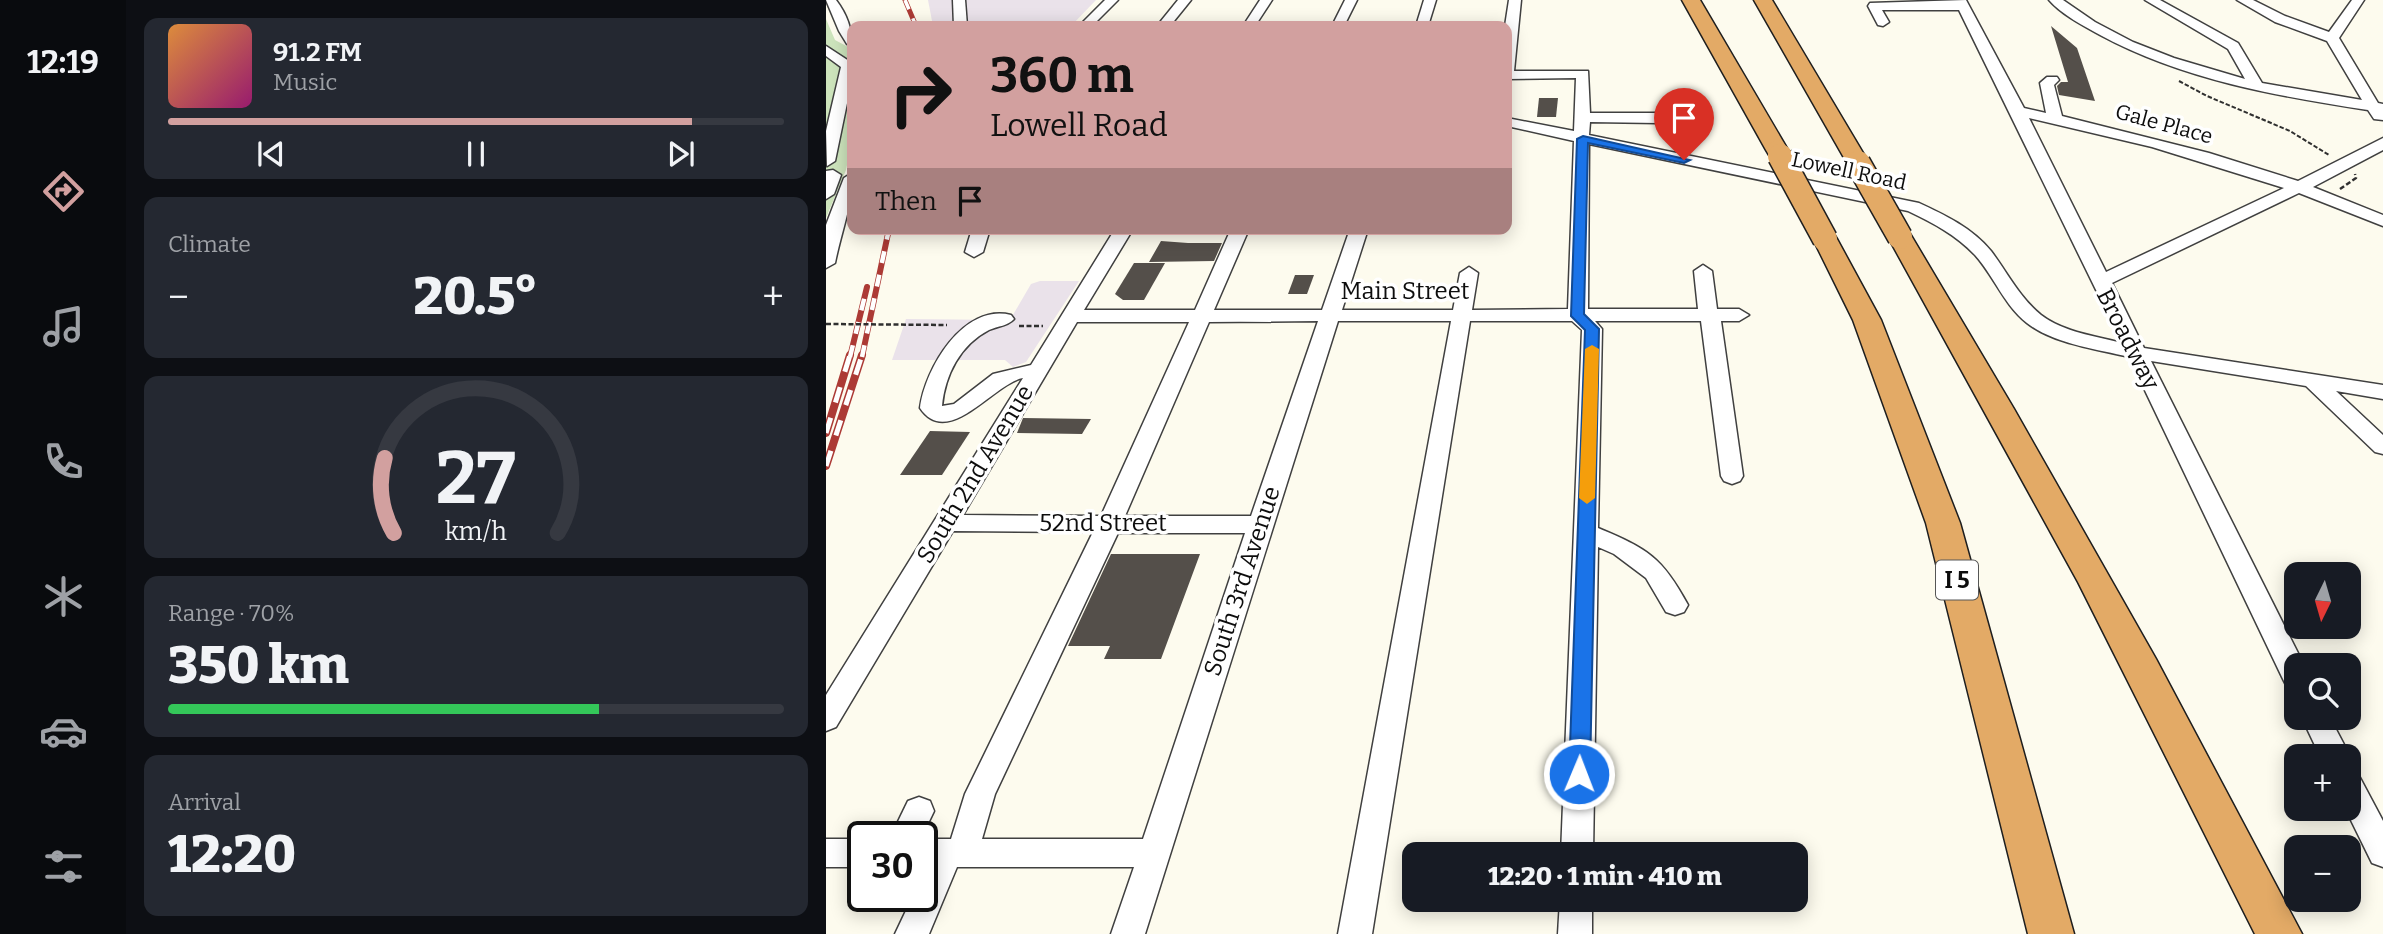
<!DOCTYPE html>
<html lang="en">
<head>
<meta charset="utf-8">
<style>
	body { margin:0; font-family:Bitter,serif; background:#242831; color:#f1f3f6; height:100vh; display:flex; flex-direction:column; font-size:26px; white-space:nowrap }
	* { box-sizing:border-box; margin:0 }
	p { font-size:23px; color:#9ea1a6 }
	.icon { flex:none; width:38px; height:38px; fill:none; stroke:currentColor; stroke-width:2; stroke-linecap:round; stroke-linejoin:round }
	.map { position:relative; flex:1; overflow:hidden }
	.panel { display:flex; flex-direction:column; gap:18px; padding:18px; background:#0d0f14; width:700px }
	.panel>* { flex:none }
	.hud { position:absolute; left:21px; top:21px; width:665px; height:214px; border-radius:14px; box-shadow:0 4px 18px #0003; background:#d2a09f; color:#111; overflow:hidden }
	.needle { width:46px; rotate:185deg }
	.controls { position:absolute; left:1458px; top:562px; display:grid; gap:14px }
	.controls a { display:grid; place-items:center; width:77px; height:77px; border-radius:14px; background:#171b24; box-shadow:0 4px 18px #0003; font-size:35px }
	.speed { position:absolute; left:21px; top:821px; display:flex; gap:14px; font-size:35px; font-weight:700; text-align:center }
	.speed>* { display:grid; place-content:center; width:91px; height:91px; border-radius:50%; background:#171b24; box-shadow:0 4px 18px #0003; line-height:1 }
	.speed .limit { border:4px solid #111; border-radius:10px; background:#fff; color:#111 }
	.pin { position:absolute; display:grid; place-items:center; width:60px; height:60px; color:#fff; margin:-72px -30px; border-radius:50% 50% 50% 0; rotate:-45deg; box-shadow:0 0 7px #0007 }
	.pin .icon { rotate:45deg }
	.me { position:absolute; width:77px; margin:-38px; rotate:1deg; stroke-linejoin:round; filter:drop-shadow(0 0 5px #0008) }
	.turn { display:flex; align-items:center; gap:24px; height:147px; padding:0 28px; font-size:32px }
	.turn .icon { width:91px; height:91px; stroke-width:2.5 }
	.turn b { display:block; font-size:49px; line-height:60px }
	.then { display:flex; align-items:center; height:66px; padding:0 28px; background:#0003; gap:14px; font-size:26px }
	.big { font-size:52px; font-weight:800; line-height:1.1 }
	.panel .tile { flex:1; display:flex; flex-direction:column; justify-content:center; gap:10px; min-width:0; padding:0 24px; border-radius:14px; background:#242831 }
	.panel .dial { align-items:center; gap:0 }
	.dial svg { height:182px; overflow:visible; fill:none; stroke:#363941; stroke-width:7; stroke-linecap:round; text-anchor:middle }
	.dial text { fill:#f1f3f6; stroke:none }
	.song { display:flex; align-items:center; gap:21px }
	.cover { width:84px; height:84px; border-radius:10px; background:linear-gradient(135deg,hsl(30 70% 55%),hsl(320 70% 35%)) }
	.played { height:7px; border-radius:4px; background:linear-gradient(90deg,#d2a09f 85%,#363941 85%) }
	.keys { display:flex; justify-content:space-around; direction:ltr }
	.heat { display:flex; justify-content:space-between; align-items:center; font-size:38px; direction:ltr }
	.charge { height:10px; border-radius:5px; background:linear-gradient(90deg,#34c759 70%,#363941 0) }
	.trip { position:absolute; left:576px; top:842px; width:406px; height:70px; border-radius:14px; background:#171b24; box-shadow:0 4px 18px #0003; font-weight:800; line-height:70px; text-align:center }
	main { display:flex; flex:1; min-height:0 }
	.tabs { display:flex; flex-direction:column; width:126px; justify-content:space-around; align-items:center; background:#090b0e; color:#9ea1a6 }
	.tabs .icon { width:49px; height:49px }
	.tabs .active { color:#d2a09f }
	.tabs b { font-size:32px; color:#f1f3f6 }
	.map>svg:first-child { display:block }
	.industrial { fill:#eae2ea }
	.green { fill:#cde4bc }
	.building { fill:#544f4a }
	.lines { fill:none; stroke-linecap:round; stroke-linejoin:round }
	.minor-casing { stroke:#404040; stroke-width:3 }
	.highway-casing { stroke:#1e1e1e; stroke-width:3 }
	.path-far1 { stroke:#2f2f2f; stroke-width:2; stroke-dasharray:4.5 2; stroke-linecap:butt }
	.path { stroke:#2f2f2f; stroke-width:2.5; stroke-dasharray:5 2.5; stroke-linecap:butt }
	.minor { fill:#fff; fill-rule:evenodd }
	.highway { fill:#e3aa66; fill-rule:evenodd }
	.rail-far2-casing { stroke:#ac3a35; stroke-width:5 }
	.rail-far1-casing { stroke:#ac3a35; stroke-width:6 }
	.rail-casing { stroke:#ac3a35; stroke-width:8 }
	.rail-far2 { stroke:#fff; stroke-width:3.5; stroke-dasharray:10; stroke-linecap:butt }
	.rail-far1 { stroke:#fff; stroke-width:4.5; stroke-dasharray:12; stroke-linecap:butt }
	.rail { stroke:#fff; stroke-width:5; stroke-dasharray:16; stroke-linecap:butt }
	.highway-bridge-far1-casing { stroke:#1e1e1e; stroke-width:21; stroke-linecap:butt }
	.highway-bridge-casing { stroke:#1e1e1e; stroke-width:27; stroke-linecap:butt }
	.path-bridge { stroke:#2f2f2f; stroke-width:2.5; stroke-dasharray:5 2.5; stroke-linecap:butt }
	.highway-bridge-far1 { stroke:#e3aa66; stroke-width:19 }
	.highway-bridge { stroke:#e3aa66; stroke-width:24 }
	.route { fill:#1a73e8; stroke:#114b97; stroke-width:2 }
	.slow { fill:#f59e0b }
	.labels { text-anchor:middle; stroke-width:7; stroke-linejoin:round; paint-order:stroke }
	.far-street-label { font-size:21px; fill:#0d0d0d; stroke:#fff }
	.shield { fill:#fff; stroke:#565656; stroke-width:2 }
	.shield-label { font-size:23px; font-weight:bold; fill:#0d0d0d }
	.street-label { font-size:24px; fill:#0d0d0d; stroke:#fff }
</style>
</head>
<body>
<main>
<nav class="tabs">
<b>12:19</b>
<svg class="icon active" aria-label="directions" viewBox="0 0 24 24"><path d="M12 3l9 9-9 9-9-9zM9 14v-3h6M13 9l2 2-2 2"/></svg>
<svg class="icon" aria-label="music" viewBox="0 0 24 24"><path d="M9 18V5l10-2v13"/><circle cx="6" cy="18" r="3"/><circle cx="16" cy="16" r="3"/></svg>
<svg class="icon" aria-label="phone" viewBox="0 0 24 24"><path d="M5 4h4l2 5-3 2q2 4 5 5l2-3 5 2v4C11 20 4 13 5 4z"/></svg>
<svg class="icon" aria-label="climate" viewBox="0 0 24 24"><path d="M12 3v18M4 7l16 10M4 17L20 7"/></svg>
<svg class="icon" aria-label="car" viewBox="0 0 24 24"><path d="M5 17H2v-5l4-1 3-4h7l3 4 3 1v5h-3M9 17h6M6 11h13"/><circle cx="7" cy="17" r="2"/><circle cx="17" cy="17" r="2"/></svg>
<svg class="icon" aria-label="filters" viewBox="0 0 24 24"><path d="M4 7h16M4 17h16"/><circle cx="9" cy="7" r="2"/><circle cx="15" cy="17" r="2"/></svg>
</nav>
<section class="panel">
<div class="tile">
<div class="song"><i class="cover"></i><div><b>91.2 FM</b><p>Music</p></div></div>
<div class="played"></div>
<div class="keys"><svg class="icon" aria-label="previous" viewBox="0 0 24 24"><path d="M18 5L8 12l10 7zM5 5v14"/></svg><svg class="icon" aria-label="pause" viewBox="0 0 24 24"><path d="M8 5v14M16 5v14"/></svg><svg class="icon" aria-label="next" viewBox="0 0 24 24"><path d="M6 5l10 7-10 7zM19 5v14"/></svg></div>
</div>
<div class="tile"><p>Climate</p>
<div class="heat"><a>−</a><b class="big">20.5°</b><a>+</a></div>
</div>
<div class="tile dial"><svg viewBox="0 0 100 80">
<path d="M14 69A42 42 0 1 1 86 69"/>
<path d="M14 69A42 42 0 0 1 10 36" stroke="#d2a09f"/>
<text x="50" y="56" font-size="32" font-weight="700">27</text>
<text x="50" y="72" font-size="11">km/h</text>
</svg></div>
<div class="tile"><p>Range · 70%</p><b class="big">350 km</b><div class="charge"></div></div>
<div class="tile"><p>Arrival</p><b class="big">12:20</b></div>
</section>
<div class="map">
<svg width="1557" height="934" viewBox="0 0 1557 934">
	<rect width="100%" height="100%" fill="#fdfbee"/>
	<g class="industrial">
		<polygon points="102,0 270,0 245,26 107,26"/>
		<polygon points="214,281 253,281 200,362 187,367 179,360 66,360 80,319 184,320 205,284"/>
	</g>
	<polygon class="green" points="0,19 9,40 26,49 26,141 20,170 0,218"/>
	<g class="building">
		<polygon points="1225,26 1251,48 1269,101 1233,95 1231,86 1235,82 1242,82"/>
		<polygon points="713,98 732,98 730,117 711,117"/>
		<polygon points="335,241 362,243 396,243 388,261 323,262"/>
		<polygon points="308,263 339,263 318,300 297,300 289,294"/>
		<polygon points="469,275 488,275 481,294 462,294"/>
		<polygon points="197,418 265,419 256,434 191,433"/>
		<polygon points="104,431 144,432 116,475 74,475"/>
		<polygon points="285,554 374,554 335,659 278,659 284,646 242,646"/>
	</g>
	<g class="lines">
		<g class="minor-casing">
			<g id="minor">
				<path d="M 0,0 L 10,0 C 20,13 26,28 26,45 L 21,44 L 13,31 Z"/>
				<polygon points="127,0 139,0 141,26 128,26"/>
				<polygon points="279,0 292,0 266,26 253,26"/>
				<polygon points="352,0 365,0 344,26 331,26"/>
				<polygon points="434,0 446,0 429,26 417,26"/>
				<polygon points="519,0 531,0 518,26 506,26"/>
				<polygon points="598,0 610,0 602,26 590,26"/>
				<path d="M 683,0 L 695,0 L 688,71 L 762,71 L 764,113 L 832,113 L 840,118 L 832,123 L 764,122 L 763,135 L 1093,203 C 1119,215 1146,228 1165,251 C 1181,272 1193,297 1215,315 C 1237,332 1269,336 1296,343 L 1133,10 L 1056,10 L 1063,22 L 1057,26 L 1052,25 L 1042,6 L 1044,3 L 1140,0 L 1198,108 L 1220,113 L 1214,83 L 1221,77 L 1231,77 L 1233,80 L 1228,85 L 1236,116 L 1383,153 L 1472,181 L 1557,138 L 1557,150 L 1487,187 L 1557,215 L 1557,226 L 1473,193 L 1286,283 L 1318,348 L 1557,385 L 1557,399 L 1510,391 L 1557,435 L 1557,454 L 1549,452 L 1480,386 L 1325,361 L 1478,665 L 1470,665 L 1470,688 L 1460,685 L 1456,677 L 1303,357 C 1270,349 1228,344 1201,323 C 1178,305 1168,276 1149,255 C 1129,234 1107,223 1082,211 L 763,144 L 762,309 L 872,309 L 868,271 L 877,265 L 886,271 L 891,309 L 913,309 L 923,315 L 913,321 L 895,321 L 917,476 L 914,481 L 906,484 L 898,481 L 895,476 L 875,321 L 769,321 L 776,329 L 772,528 C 822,549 836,557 862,605 L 858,612 L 849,615 L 840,612 L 820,578 L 788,554 L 772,547 L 767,854 L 735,854 L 756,330 L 746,321 L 644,321 L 546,934 L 512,934 L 625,321 L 512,321 L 319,934 L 285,934 L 308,867 L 131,867 L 103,934 L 69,934 L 87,896 L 96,896 L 96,875 L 100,867 L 96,867 L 96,839 L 125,839 L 139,794 L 267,532 L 127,531 L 10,727 L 0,731 L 0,695 L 197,378 C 168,383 122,450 94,408 C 99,369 137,303 185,315 L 188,319 C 182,326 172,326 163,330 C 134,345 119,375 116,406 L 128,404 L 167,374 L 205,365 L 289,229 L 307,229 L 258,310 L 369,310 L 405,229 L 423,229 L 388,310 L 496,310 L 524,229 L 542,229 L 516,310 L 627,310 L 634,273 L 643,267 L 652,273 L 646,310 L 742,309 L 748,141 L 681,126 L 681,118 L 748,131 L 750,78 L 681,79 L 679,26 ZM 1203,118 L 1326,147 L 1458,188 L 1280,272 ZM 492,321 L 425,516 L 299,516 L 383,322 ZM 251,322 L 363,322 L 275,516 L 137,515 ZM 292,533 L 419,533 L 317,839 L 156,839 L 169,794 Z"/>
				<path d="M 1223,0 L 1237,0 L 1269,22 L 1307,42 L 1348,58 L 1419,79 L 1402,49 L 1319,0 L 1334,0 L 1412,43 L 1436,83 L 1536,100 L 1501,41 L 1449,22 L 1411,0 L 1427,0 L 1459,16 L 1503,32 L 1526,0 L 1538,0 L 1513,38 L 1552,103 L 1557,104 L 1557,120 L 1548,119 L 1542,110 C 1451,96 1358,80 1276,36 C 1258,26 1236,15 1223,0 Z"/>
				<polygon points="0,46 26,63 26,79 9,161 1,166 0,131 15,67 0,56"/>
				<polygon points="7,170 15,175 8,194 0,199 0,171"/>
				<path d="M 26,173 C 27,204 15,232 9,263 L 0,268 L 0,225 L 18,178 Z"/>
				<polygon points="146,229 164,229 157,252 148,257 139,252"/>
				<polygon points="1476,718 1504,718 1524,756 1522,758 1522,756 1494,756"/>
				<polygon points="1522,770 1532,774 1557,821 1557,867 1546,863 1519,808 1522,808"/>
				<polygon points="93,797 104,801 108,811 96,836 65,836 82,801"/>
				<rect x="0" y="839" width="37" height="28"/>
				<polygon points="734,900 766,900 766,934 732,934"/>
			</g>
		</g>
		<g class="highway-casing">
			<g id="highway">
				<polygon points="856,0 874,0 962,150 959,155 943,155 940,150"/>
				<polygon points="928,0 946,0 1043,163 1040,168 1024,168 1021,163"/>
				<polygon points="1074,230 1083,232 1086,237 1188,409 1330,659 1476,934 1429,934 1252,582 1062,237 1065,232"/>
				<polygon points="999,232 1008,234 1011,239 1055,320 1134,523 1248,934 1202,934 1100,523 1027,320 987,239 990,234"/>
			</g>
		</g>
		<polyline class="path-far1" points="1353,81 1381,96 1464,131 1503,155"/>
		<g class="path">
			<polyline points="1514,189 1530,178 1529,174"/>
			<polyline points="193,326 217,326"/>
		</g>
		<use href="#minor" class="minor"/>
		<use href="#highway" class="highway"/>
		<g class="rail-far2-casing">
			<polyline id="rail-far2" points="79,0 90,26"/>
		</g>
		<g class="rail-far1-casing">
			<g id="rail-far1">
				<polyline points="24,357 41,287"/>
				<polyline points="36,357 63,229"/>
			</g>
		</g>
		<g class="rail-casing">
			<g id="rail">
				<polyline points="0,433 24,355"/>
				<polyline points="0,466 36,355"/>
			</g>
		</g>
		<use href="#rail-far2" class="rail-far2"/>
		<use href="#rail-far1" class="rail-far1"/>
		<use href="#rail" class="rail"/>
		<g class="highway-bridge-far1-casing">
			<polyline id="highway-bridge-far1" points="951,150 955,157"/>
		</g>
		<g class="highway-bridge-casing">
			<g id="highway-bridge">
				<polyline points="954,156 999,239"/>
				<polyline points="1032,163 1074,237"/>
			</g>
		</g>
		<polyline class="path-bridge" points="0,324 121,325"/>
		<use href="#highway-bridge-far1" class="highway-bridge-far1"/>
		<use href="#highway-bridge" class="highway-bridge"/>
	</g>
	<polygon class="route" points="757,136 864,160 858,163 762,143 758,314 773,329 764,774 761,780 753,782 746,780 743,774 759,330 745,316 751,139"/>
	<polygon class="slow" points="766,345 773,349 769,498 761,504 753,498 759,349"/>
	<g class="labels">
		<g class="far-street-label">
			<text transform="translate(1338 124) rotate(15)" y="7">Gale Place</text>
			<text transform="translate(1023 171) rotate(12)" y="7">Lowell Road</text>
		</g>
		<rect class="shield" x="1110" y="560.5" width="42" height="39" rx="5"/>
		<g class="shield-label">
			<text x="1131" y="588">I 5</text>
		</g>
		<g class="street-label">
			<text x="579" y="299">Main Street</text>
			<text transform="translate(1302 339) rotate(63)" y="8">Broadway</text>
			<text transform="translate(149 474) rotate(-59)" y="8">South 2nd Avenue</text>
			<text x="277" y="531">52nd Street</text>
			<text transform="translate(416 581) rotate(-72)" y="8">South 3rd Avenue</text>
		</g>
	</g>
</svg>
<div class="controls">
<a><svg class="needle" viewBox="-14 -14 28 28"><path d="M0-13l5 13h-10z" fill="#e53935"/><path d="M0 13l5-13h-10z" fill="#9ea1a6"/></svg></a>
<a><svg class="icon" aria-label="search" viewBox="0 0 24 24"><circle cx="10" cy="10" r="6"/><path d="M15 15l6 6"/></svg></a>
<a>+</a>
<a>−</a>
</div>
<div class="speed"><div class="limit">30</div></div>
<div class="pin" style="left:858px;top:160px;background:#d93025"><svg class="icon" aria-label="arrive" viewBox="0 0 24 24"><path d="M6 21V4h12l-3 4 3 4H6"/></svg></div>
<svg class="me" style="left:753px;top:774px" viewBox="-20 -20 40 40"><circle r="17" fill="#1a73e8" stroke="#fff" stroke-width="3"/><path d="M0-11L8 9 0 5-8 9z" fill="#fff"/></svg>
<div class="trip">12:20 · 1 min · 410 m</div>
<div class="hud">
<div class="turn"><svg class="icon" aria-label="right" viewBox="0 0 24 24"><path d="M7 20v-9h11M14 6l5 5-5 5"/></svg><div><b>360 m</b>Lowell Road</div></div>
<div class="then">Then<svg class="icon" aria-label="arrive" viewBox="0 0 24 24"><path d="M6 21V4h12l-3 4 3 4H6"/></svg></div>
</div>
</div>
</main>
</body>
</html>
